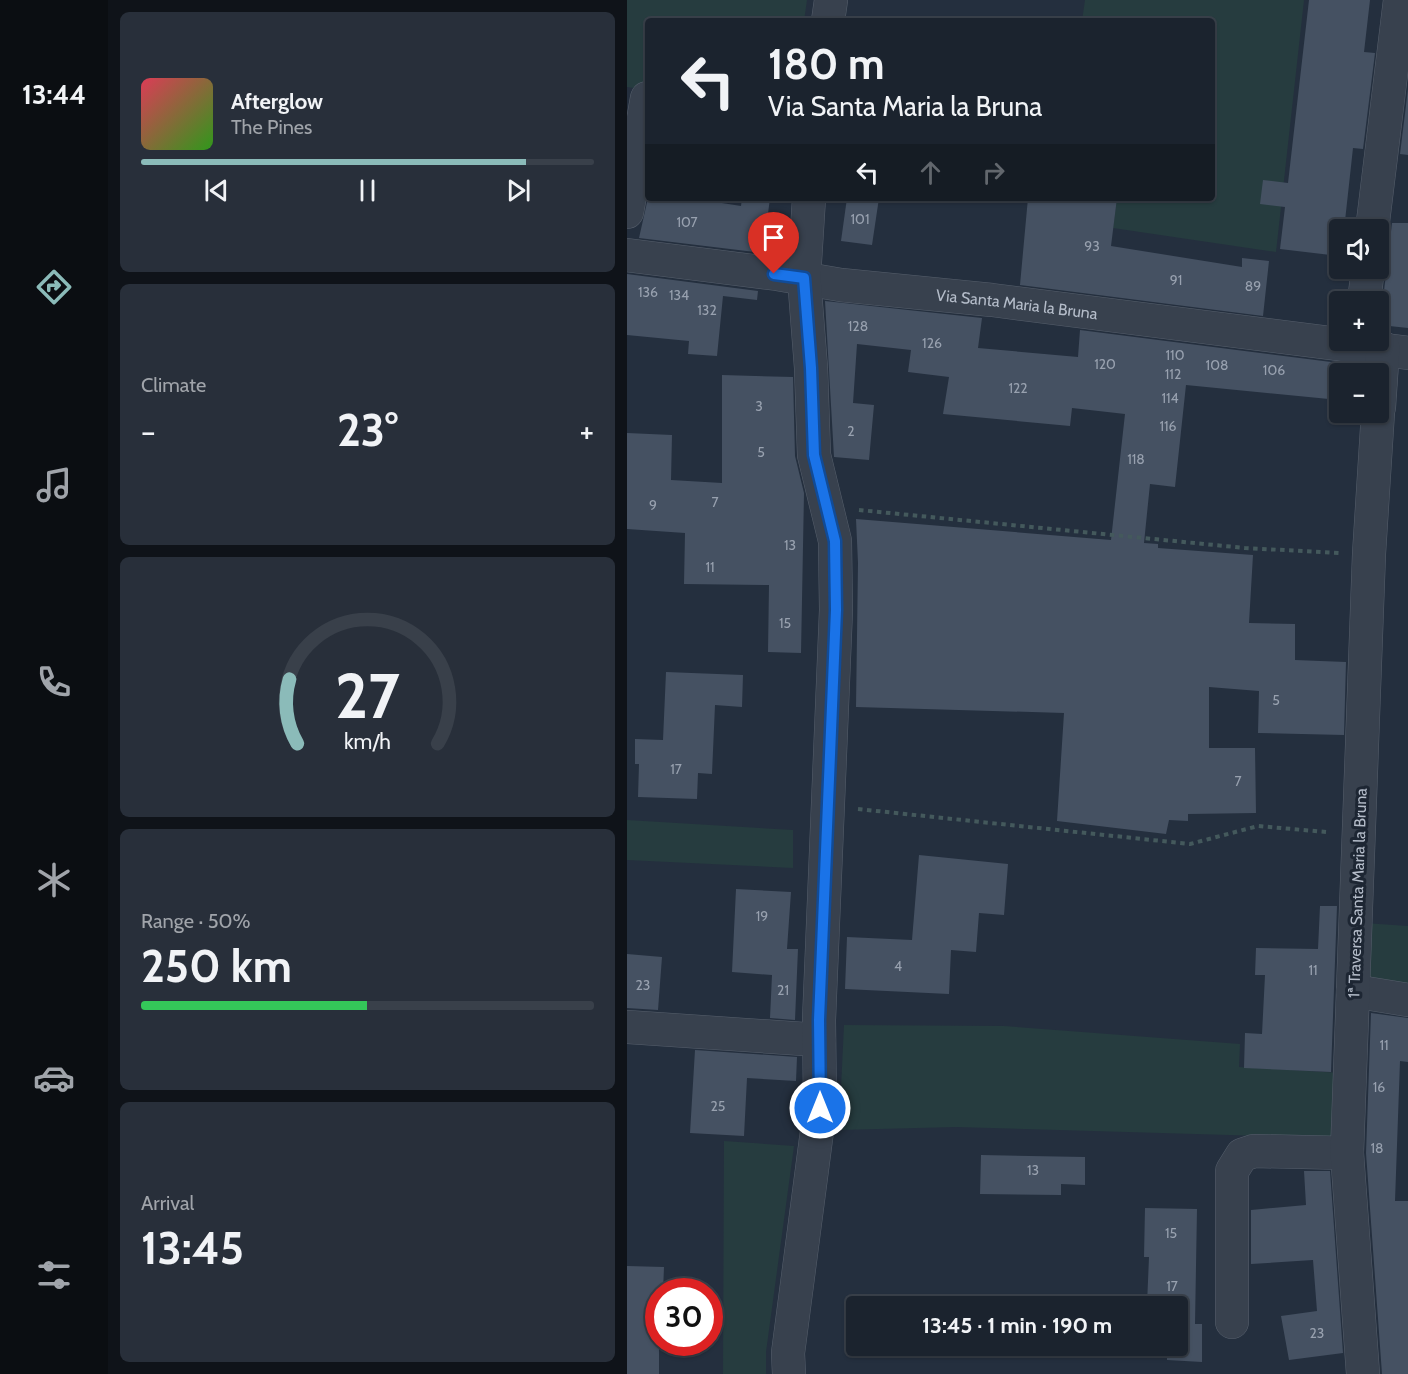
<!DOCTYPE html>
<html lang="en">
<head>
<meta charset="utf-8">
<style>
	body { margin:0; font-family:Cabin,sans-serif; background:#282f3a; color:#f1f3f6; height:100vh; display:flex; flex-direction:column; font-size:22px; white-space:nowrap }
	* { box-sizing:border-box; margin:0 }
	p { font-size:20px; color:#a0a4aa }
	.icon { flex:none; width:33px; height:33px; fill:none; stroke:currentColor; stroke-width:2; stroke-linecap:round; stroke-linejoin:round }
	.map { position:relative; flex:1; overflow:hidden }
	.side { display:flex; flex-direction:column; gap:12px; padding:12px; background:#0f1319; width:519px }
	.side>* { flex:none }
	.top-card { position:absolute; left:18px; top:18px; width:570px; height:183px; border-radius:6px; box-shadow:0 2px 4px #0004,0 0 0 2px #39404a; background:#1b232e; color:#f1f3f6; overflow:hidden }
	.fabs { position:absolute; left:702px; top:219px; display:grid; gap:12px }
	.fabs a { display:grid; place-items:center; width:60px; height:60px; border-radius:6px; background:#1b232e; box-shadow:0 2px 4px #0004,0 0 0 2px #39404a; font-size:30px }
	.speed { position:absolute; left:18px; top:1278px; display:flex; gap:12px; font-size:30px; font-weight:700; text-align:center }
	.speed>* { display:grid; place-content:center; width:78px; height:78px; border-radius:50%; background:#1b232e; box-shadow:0 2px 4px #0004,0 0 0 2px #39404a; line-height:1 }
	.speed .limit { border:9px solid #d22; background:#fff; color:#111 }
	.pin { position:absolute; display:grid; place-items:center; width:51px; height:51px; color:#fff; margin:-62px -26px; border-radius:50% 50% 50% 0; rotate:-45deg; box-shadow:0 0 6px #0007 }
	.pin .icon { rotate:45deg }
	.me { position:absolute; width:66px; margin:-33px; rotate:0deg; stroke-linejoin:round; filter:drop-shadow(0 0 4px #0008) }
	.turn { display:flex; align-items:center; gap:21px; height:126px; padding:0 24px; font-size:27px }
	.turn .icon { width:78px; height:78px; stroke-width:2.5 }
	.turn b { display:block; font-size:42px; line-height:51px }
	.lanes { display:flex; align-items:center; height:57px; padding:0 24px; background:#0003; justify-content:center; gap:30px; direction:ltr }
	.lanes .off { opacity:.35 }
	.big { font-size:45px; font-weight:700; line-height:1.1 }
	.side .widget { flex:1; display:flex; flex-direction:column; justify-content:center; gap:9px; min-width:0; padding:0 21px; border-radius:9px; background:#282f3a }
	.side .dial { align-items:center; gap:0 }
	.dial svg { height:156px; overflow:visible; fill:none; stroke:#39404a; stroke-width:7; stroke-linecap:round; text-anchor:middle }
	.dial text { fill:#f1f3f6; stroke:none }
	.song { display:flex; align-items:center; gap:18px }
	.cover { width:72px; height:72px; border-radius:9px; background:linear-gradient(135deg,hsl(350 70% 55%),hsl(110 70% 35%)) }
	.played { height:6px; border-radius:3px; background:linear-gradient(90deg,#8bbbb9 85%,#39404a 85%) }
	.keys { display:flex; justify-content:space-around; direction:ltr }
	.heat { display:flex; justify-content:space-between; align-items:center; font-size:33px; direction:ltr }
	.charge { height:9px; border-radius:4px; background:linear-gradient(90deg,#34c759 50%,#39404a 0) }
	.trip { position:absolute; left:219px; top:1296px; width:342px; height:60px; border-radius:6px; background:#1b232e; box-shadow:0 2px 4px #0004,0 0 0 2px #39404a; font-weight:700; line-height:60px; text-align:center }
	main { display:flex; flex:1; min-height:0 }
	.menu { display:flex; flex-direction:column; width:108px; justify-content:space-around; align-items:center; background:#0b0e12; color:#a0a4aa }
	.menu .icon { width:42px; height:42px }
	.menu .current { color:#8bbbb9 }
	.menu b { font-size:27px; color:#f1f3f6 }
	.map>svg:first-child { display:block }
	.green { fill:#263c3f }
	.building { fill:#455162 }
	.lines { fill:none; stroke-linecap:round; stroke-linejoin:round }
	.minor-casing { stroke:#565f6c; stroke-width:34 }
	.path { stroke:#44595c; stroke-width:4; stroke-dasharray:4.5 4.5; stroke-linecap:butt }
	.minor { stroke:#38414e; stroke-width:33 }
	.route-casing { stroke:#114b97; stroke-width:15 }
	.route { stroke:#1a73e8; stroke-width:10 }
	.labels { text-anchor:middle; stroke-width:6; stroke-linejoin:round; paint-order:stroke }
	.number-label { font-size:14px; fill:#98a1af }
	.street-label { font-size:16px; fill:#b4bcc9; stroke:#1d2633 }
</style>
</head>
<body>
<main>
<nav class="menu">
<b>13:44</b>
<svg class="icon current" aria-label="directions" viewBox="0 0 24 24"><path d="M12 3l9 9-9 9-9-9zM9 14v-3h6M13 9l2 2-2 2"/></svg>
<svg class="icon" aria-label="music" viewBox="0 0 24 24"><path d="M9 18V5l10-2v13"/><circle cx="6" cy="18" r="3"/><circle cx="16" cy="16" r="3"/></svg>
<svg class="icon" aria-label="phone" viewBox="0 0 24 24"><path d="M5 4h4l2 5-3 2q2 4 5 5l2-3 5 2v4C11 20 4 13 5 4z"/></svg>
<svg class="icon" aria-label="climate" viewBox="0 0 24 24"><path d="M12 3v18M4 7l16 10M4 17L20 7"/></svg>
<svg class="icon" aria-label="car" viewBox="0 0 24 24"><path d="M5 17H2v-5l4-1 3-4h7l3 4 3 1v5h-3M9 17h6M6 11h13"/><circle cx="7" cy="17" r="2"/><circle cx="17" cy="17" r="2"/></svg>
<svg class="icon" aria-label="filters" viewBox="0 0 24 24"><path d="M4 7h16M4 17h16"/><circle cx="9" cy="7" r="2"/><circle cx="15" cy="17" r="2"/></svg>
</nav>
<section class="side">
<div class="widget">
<div class="song"><i class="cover"></i><div><b>Afterglow</b><p>The Pines</p></div></div>
<div class="played"></div>
<div class="keys"><svg class="icon" aria-label="previous" viewBox="0 0 24 24"><path d="M18 5L8 12l10 7zM5 5v14"/></svg><svg class="icon" aria-label="pause" viewBox="0 0 24 24"><path d="M8 5v14M16 5v14"/></svg><svg class="icon" aria-label="next" viewBox="0 0 24 24"><path d="M6 5l10 7-10 7zM19 5v14"/></svg></div>
</div>
<div class="widget"><p>Climate</p>
<div class="heat"><a>−</a><b class="big">23°</b><a>+</a></div>
</div>
<div class="widget dial"><svg viewBox="0 0 100 80">
<path d="M14 69A42 42 0 1 1 86 69"/>
<path d="M14 69A42 42 0 0 1 10 36" stroke="#8bbbb9"/>
<text x="50" y="56" font-size="32" font-weight="700">27</text>
<text x="50" y="72" font-size="11">km/h</text>
</svg></div>
<div class="widget"><p>Range · 50%</p><b class="big">250 km</b><div class="charge"></div></div>
<div class="widget"><p>Arrival</p><b class="big">13:45</b></div>
</section>
<div class="map">
<svg width="781" height="1374" viewBox="0 0 781 1374">
	<rect width="100%" height="100%" fill="#242f3e"/>
	<g class="green">
		<polygon points="0,0 180,0 177,21 21,21 21,90 0,87"/>
		<polygon points="458,0 677,0 649,252 486,228 490,198 585,198 585,21 455,21"/>
		<polygon points="0,820 166,830 166,868 0,860"/>
		<polygon points="737,923 781,926 781,991 754,985 742,976"/>
		<polygon points="217,1025 377,1026 613,1044 612,1067 714,1073 709,1138 329,1127 212,1130"/>
		<polygon points="97,1141 167,1146 139,1352 139,1374 96,1374"/>
	</g>
	<g class="building">
		<polygon points="682,0 743,0 737,52 748,53 736,149 726,148 717,230 712,230 712,256 653,249 658,207 633,204 636,180 661,183"/>
		<polygon points="781,89 781,155 773,154"/>
		<polygon points="21,198 63,198 114,206 115,198 143,198 136,253 12,238"/>
		<polygon points="220,198 252,198 245,245 214,241"/>
		<polygon points="401,198 490,198 484,246 615,267 615,258 642,261 636,316 393,285"/>
		<polygon points="765,223 781,223 781,328 753,325"/>
		<polygon points="0,274 131,291 130,300 96,296 90,356 61,354 62,341 0,335"/>
		<polygon points="198,301 355,318 351,348 451,357 453,330 712,363 712,400 559,385 548,487 523,484 517,543 531,544 531,548 626,555 622,623 668,624 668,660 719,662 717,735 631,733 632,691 582,687 582,748 628,748 629,813 561,814 561,821 542,820 539,834 430,821 437,713 229,707 231,563 229,519 484,540 498,414 445,408 443,426 316,414 322,377 281,372 284,350 230,344 226,403 247,405 242,460 207,457"/>
		<polygon points="95,375 166,377 168,456 177,493 174,653 141,652 142,585 57,584 58,533 0,529 0,433 45,435 44,480 95,483"/>
		<polygon points="39,672 116,675 115,707 88,705 85,774 71,773 70,799 11,797 12,764 8,764 8,739 36,740"/>
		<polygon points="292,855 381,864 377,915 352,913 349,952 324,950 322,994 218,989 220,937 285,940"/>
		<polygon points="109,889 164,892 160,949 171,949 168,1020 143,1018 145,975 105,972"/>
		<polygon points="693,906 710,906 704,1072 617,1068 618,1033 635,1034 638,975 628,975 629,948 691,949"/>
		<polygon points="0,954 35,957 31,1010 0,1008"/>
		<polygon points="744,1013 781,1018 781,1062 773,1061 768,1201 781,1201 781,1374 755,1374 739,1153"/>
		<polygon points="68,1050 170,1057 169,1081 120,1078 117,1136 63,1133"/>
		<polygon points="354,1155 458,1157 458,1185 434,1184 434,1195 353,1194"/>
		<polygon points="677,1171 703,1171 716,1353 662,1360 654,1316 690,1311 686,1260 624,1264 624,1210 679,1205"/>
		<polygon points="518,1208 570,1209 568,1324 575,1324 575,1362 540,1360 540,1346 550,1346 550,1306 520,1305 522,1257 517,1257"/>
		<polygon points="0,1266 37,1267 36,1292 32,1292 32,1374 0,1374"/>
	</g>
	<g class="lines">
		<g class="minor-casing">
			<g id="minor">
				<polyline points="201,21 204,0"/>
				<polyline points="0,212 20,98"/>
				<polyline points="745,230 773,0"/>
				<path id="s1" d="M 0,255 L 150,274 L 214,285 L 365,300 L 781,353"/>
				<polyline points="737,302 741,268"/>
				<polyline points="752,407 756,348"/>
				<polyline points="726,991 781,1000"/>
				<polyline points="0,1027 192,1040"/>
				<polyline points="605,1322 605,1171 615,1155 627,1151 720,1153"/>
				<polyline points="162,1374 161,1353 193,1108 192,1020 209,610 208,541 187,455 184,368 177,278 182,198"/>
				<polyline points="736,1374 720,1153 742,554 751,412"/>
			</g>
		</g>
		<g class="path">
			<polyline points="232,510 618,548 712,553"/>
			<polyline points="231,809 563,844 631,826 699,832"/>
		</g>
		<use href="#minor" class="minor"/>
	</g>
	<g class="lines">
		<g class="route-casing">
			<polyline id="route" points="147,274 177,278 184,368 187,455 208,541 209,610 192,1020 193,1108"/>
		</g>
		<use href="#route" class="route"/>
	</g>
	<g class="labels">
		<g class="number-label">
			<text x="233" y="224">101</text>
			<text x="60" y="227">107</text>
			<text x="465" y="251">93</text>
			<text x="549" y="285">91</text>
			<text x="626" y="291">89</text>
			<text x="21" y="297">136</text>
			<text x="52" y="300">134</text>
			<text x="80" y="315">132</text>
			<text x="231" y="331">128</text>
			<text x="305" y="348">126</text>
			<text x="548" y="360">110</text>
			<text x="478" y="369">120</text>
			<text x="590" y="370">108</text>
			<text x="647" y="375">106</text>
			<text x="546" y="379">112</text>
			<text x="391" y="393">122</text>
			<text x="543" y="403">114</text>
			<text x="132" y="411">3</text>
			<text x="541" y="431">116</text>
			<text x="224" y="436">2</text>
			<text x="134" y="457">5</text>
			<text x="509" y="464">118</text>
			<text x="88" y="507">7</text>
			<text x="26" y="510">9</text>
			<text x="163" y="550">13</text>
			<text x="83" y="572">11</text>
			<text x="158" y="628">15</text>
			<text x="649" y="705">5</text>
			<text x="49" y="774">17</text>
			<text x="611" y="786">7</text>
			<text x="135" y="921">19</text>
			<text x="271" y="971">4</text>
			<text x="686" y="975">11</text>
			<text x="16" y="990">23</text>
			<text x="156" y="995">21</text>
			<text x="757" y="1050">11</text>
			<text x="752" y="1092">16</text>
			<text x="91" y="1111">25</text>
			<text x="750" y="1153">18</text>
			<text x="406" y="1175">13</text>
			<text x="544" y="1238">15</text>
			<text x="545" y="1291">17</text>
			<text x="690" y="1338">23</text>
		</g>
		<g class="street-label">
			<text dy="6" stroke="none"><textPath href="#s1" startOffset="393">Via Santa Maria la Bruna</textPath></text>
			<text transform="translate(730 893) rotate(-88)" y="6">1ª Traversa Santa Maria la Bruna</text>
		</g>
	</g>
</svg>
<div class="fabs">
<a><svg class="icon" aria-label="sound" viewBox="0 0 24 24"><path d="M4 9h4l5-4v14l-5-4H4zM17 9q2 3 0 6"/></svg></a>
<a>+</a>
<a>−</a>
</div>
<div class="speed"><div class="limit">30</div></div>
<div class="pin" style="left:147px;top:274px;background:#d93025"><svg class="icon" aria-label="arrive" viewBox="0 0 24 24"><path d="M6 21V4h12l-3 4 3 4H6"/></svg></div>
<svg class="me" style="left:193px;top:1108px" viewBox="-20 -20 40 40"><circle r="17" fill="#1a73e8" stroke="#fff" stroke-width="3"/><path d="M0-11L8 9 0 5-8 9z" fill="#fff"/></svg>
<div class="trip">13:45 · 1 min · 190 m</div>
<div class="top-card">
<div class="turn"><svg class="icon" aria-label="left" viewBox="0 0 24 24"><path d="M17 20v-9H6M10 6l-5 5 5 5"/></svg><div><b>180 m</b>Via Santa Maria la Bruna</div></div>
<div class="lanes"><svg class="icon" aria-label="left" viewBox="0 0 24 24"><path d="M17 20v-9H6M10 6l-5 5 5 5"/></svg><svg class="icon off" aria-label="ahead" viewBox="0 0 24 24"><path d="M12 20V5M6 11l6-6 6 6"/></svg><svg class="icon off" aria-label="right" viewBox="0 0 24 24"><path d="M7 20v-9h11M14 6l5 5-5 5"/></svg></div>
</div>
</div>
</main>
</body>
</html>
